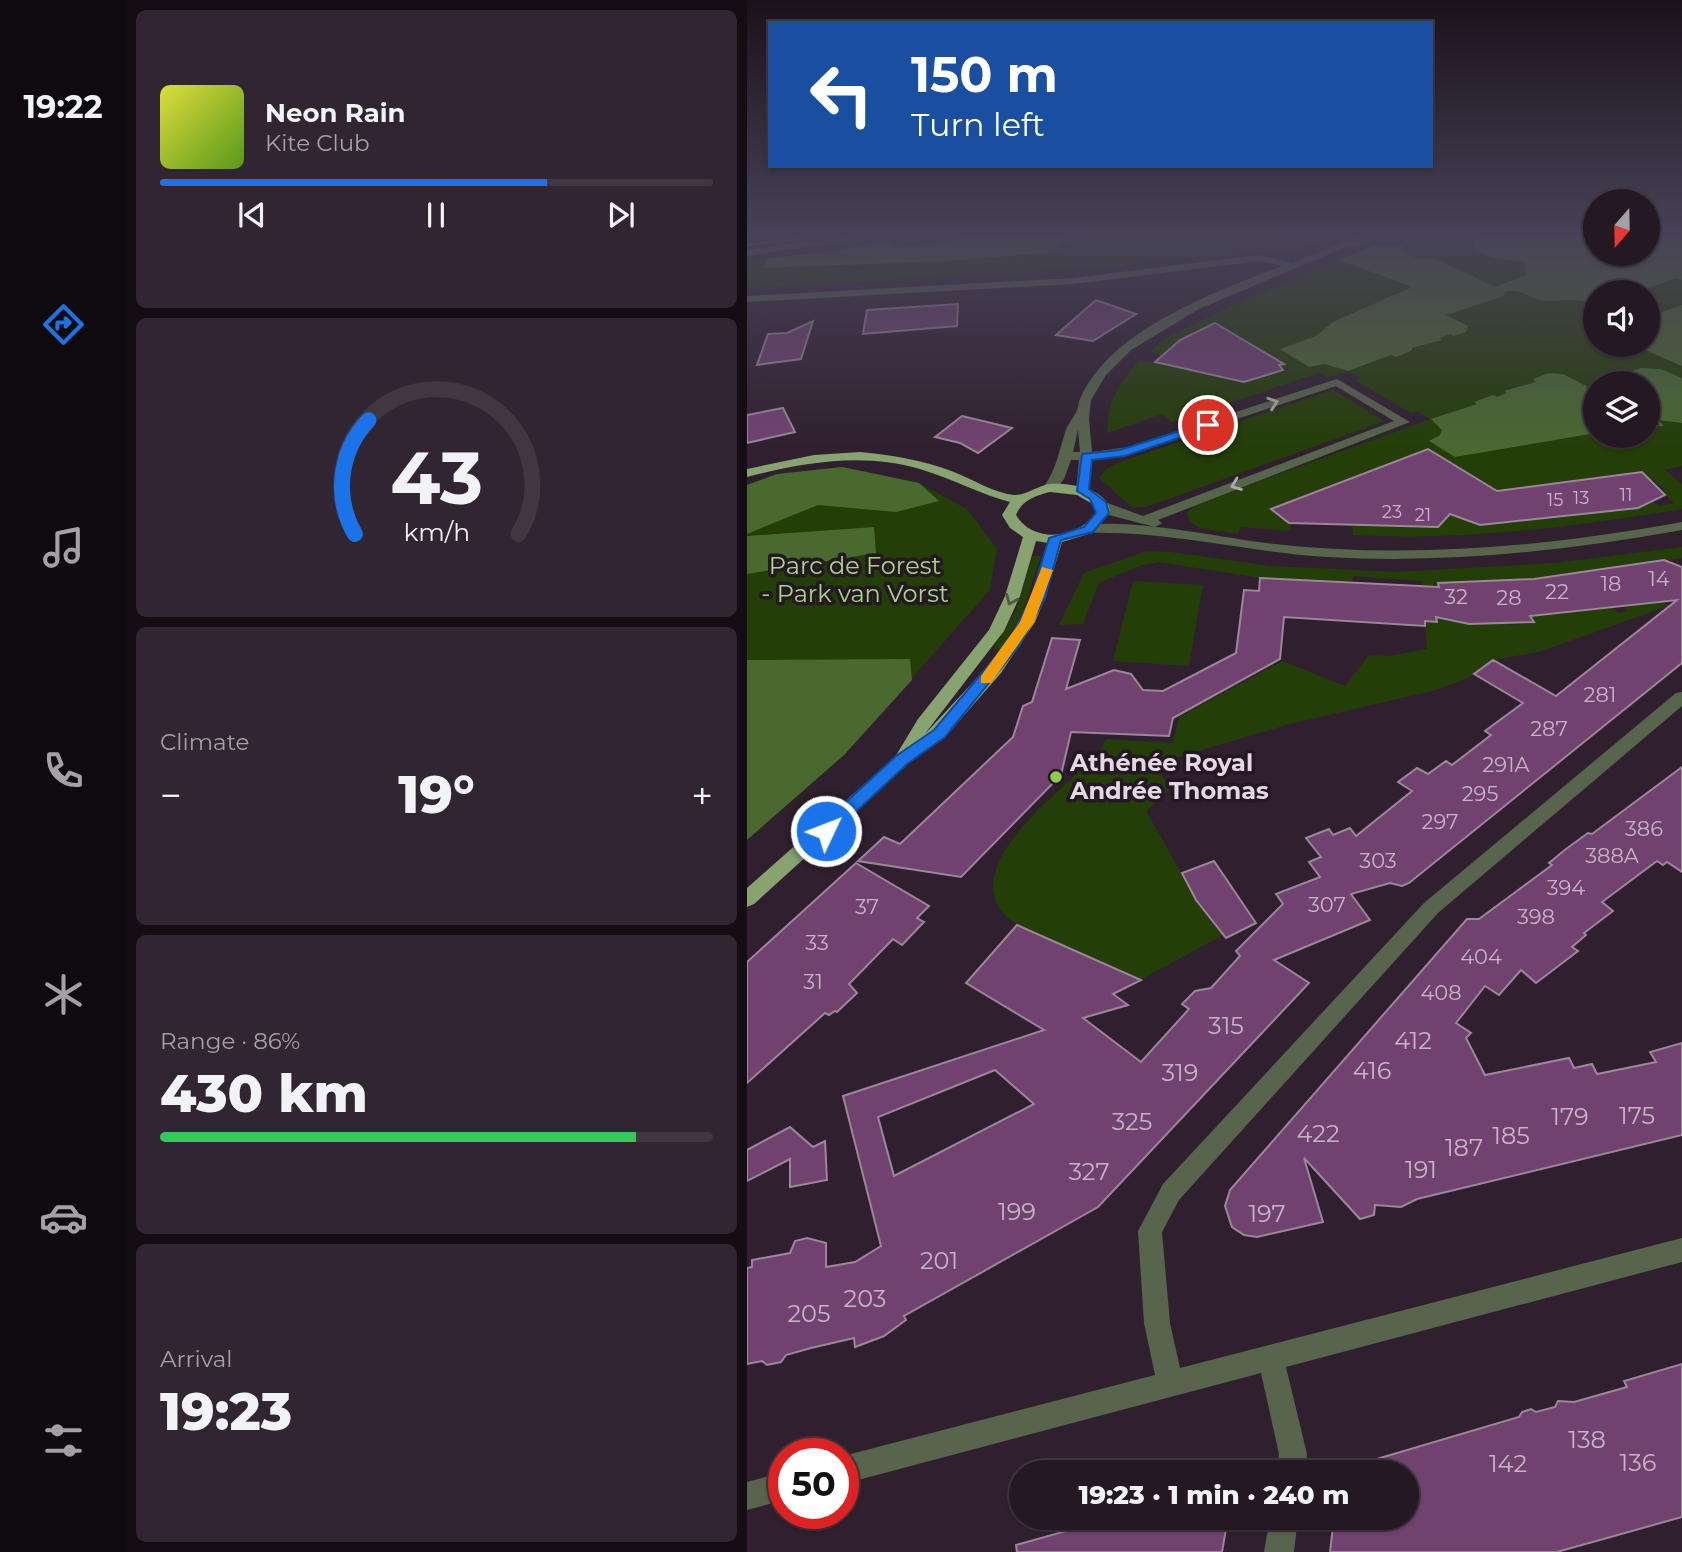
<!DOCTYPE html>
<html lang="en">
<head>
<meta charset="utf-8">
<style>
	body { margin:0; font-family:Montserrat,sans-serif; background:#302530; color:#f1f3f6; height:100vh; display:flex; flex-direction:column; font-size:26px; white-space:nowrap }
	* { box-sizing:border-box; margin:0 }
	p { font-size:23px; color:#a3a0a6 }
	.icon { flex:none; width:38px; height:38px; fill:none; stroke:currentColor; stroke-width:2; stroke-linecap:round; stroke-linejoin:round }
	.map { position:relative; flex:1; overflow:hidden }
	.details { display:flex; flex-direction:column; gap:10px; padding:10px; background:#140d13; width:621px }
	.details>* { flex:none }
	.top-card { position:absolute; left:21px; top:21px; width:665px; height:147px; border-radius:0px; box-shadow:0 2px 5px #0004,0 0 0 2px #413741; background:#1a4fa0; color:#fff; overflow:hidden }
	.needle { width:46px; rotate:200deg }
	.tools { position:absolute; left:836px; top:189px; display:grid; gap:14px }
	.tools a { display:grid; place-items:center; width:77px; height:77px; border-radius:50%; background:#241823; box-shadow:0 2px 5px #0004,0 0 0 2px #413741; font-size:35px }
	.speed { position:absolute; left:21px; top:1438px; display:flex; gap:14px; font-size:35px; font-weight:700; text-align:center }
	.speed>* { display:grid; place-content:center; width:91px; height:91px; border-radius:50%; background:#241823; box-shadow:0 2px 5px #0004,0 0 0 2px #413741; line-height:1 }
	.speed .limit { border:10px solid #d22; background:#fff; color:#111 }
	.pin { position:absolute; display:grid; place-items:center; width:60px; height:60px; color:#fff; margin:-30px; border:4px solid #fff; border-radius:50%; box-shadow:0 2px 7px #0007 }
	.me { position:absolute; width:77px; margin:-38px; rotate:47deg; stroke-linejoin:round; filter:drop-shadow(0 0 5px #0008) }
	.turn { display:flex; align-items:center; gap:24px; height:147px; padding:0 28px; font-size:32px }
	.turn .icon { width:91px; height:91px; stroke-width:2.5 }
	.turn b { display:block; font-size:49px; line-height:60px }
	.big { font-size:52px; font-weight:800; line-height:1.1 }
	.details .tile { flex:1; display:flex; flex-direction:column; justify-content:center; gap:10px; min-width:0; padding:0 24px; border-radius:10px; background:#302530 }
	.details .dial { align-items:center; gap:0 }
	.dial svg { height:182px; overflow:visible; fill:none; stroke:#413741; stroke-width:7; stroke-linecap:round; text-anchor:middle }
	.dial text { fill:#f1f3f6; stroke:none }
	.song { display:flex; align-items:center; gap:21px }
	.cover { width:84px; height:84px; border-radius:10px; background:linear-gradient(135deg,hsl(60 70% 55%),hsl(90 70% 35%)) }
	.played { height:7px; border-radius:4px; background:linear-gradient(90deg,#1a73e8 70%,#413741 70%) }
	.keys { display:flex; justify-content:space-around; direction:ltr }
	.heat { display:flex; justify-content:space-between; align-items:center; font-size:38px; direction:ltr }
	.charge { height:10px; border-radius:5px; background:linear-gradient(90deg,#34c759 86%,#413741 0) }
	.trip { position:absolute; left:262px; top:1460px; width:410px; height:70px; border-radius:35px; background:#241823; box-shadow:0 2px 5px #0004,0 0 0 2px #413741; font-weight:800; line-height:70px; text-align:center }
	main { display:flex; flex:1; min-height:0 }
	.tabs { display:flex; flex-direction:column; width:126px; justify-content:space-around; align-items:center; background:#0e0a0e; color:#a3a0a6 }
	.tabs .icon { width:49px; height:49px }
	.tabs .on { color:#1a73e8 }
	.tabs b { font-size:32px; color:#f1f3f6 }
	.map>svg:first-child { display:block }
	.green { fill:#243e07; fill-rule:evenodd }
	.forest { fill:#4a692f }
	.building { fill:#714270; stroke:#9a8799; stroke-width:2; fill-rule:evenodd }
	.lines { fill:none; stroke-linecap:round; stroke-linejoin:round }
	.minor { fill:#57654c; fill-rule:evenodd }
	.major { fill:#86a370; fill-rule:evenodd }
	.tram { stroke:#877a86; stroke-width:2 }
	.oneway { stroke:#acaba7 }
	.oneway2 { stroke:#515647 }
	.route { fill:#1a73e8; stroke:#114b97; stroke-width:2 }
	.slow { fill:#f59e0b }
	.poi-dot { fill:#89ce48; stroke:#261725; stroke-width:2.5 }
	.labels { text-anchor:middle; stroke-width:7; stroke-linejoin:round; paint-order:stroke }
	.far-number-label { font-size:18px; fill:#c7b3c6 }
	.number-label { font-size:21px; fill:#c7b3c6 }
	.park-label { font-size:24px; fill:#a6d681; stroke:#261725 }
	.poi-label { font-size:24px; font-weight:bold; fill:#e4d9e3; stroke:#261725; text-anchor:start }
	.near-number-label { font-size:24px; fill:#c7b3c6 }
</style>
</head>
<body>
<main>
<nav class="tabs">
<b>19:22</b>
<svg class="icon on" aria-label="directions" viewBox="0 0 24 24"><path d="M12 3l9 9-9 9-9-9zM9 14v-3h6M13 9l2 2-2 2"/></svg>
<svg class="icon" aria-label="music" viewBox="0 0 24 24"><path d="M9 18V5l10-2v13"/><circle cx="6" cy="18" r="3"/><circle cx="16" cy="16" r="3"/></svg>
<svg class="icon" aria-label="phone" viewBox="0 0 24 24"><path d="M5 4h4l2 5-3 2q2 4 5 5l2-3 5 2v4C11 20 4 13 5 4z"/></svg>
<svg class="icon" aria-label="climate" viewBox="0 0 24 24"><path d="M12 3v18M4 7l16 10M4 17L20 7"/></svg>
<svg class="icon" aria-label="car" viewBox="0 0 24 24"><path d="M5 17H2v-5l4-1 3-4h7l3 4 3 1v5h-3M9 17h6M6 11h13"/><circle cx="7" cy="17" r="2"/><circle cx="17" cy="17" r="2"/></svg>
<svg class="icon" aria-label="filters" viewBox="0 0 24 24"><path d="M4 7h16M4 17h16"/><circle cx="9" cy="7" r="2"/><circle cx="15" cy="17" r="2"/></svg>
</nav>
<section class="details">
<div class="tile">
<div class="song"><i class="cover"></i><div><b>Neon Rain</b><p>Kite Club</p></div></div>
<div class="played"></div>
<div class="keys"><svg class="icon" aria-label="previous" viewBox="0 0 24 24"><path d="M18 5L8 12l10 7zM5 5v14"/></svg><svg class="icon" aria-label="pause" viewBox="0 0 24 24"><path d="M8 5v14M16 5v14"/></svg><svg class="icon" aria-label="next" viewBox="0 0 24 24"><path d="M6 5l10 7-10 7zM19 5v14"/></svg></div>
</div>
<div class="tile dial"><svg viewBox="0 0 100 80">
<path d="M14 69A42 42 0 1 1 86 69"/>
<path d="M14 69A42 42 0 0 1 20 19" stroke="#1a73e8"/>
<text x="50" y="56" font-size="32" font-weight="700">43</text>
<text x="50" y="72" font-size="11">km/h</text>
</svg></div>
<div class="tile"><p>Climate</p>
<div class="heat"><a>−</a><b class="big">19°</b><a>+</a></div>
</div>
<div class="tile"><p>Range · 86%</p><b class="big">430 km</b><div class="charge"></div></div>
<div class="tile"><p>Arrival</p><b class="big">19:23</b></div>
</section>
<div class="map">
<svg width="935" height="1552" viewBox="0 0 935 1552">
	<rect width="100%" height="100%" fill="#30202f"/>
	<g class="green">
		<polygon points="174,233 601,233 545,250 294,272 0,288 0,260 98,250"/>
		<path d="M 659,233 L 849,233 L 849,254 L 901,254 L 901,233 L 935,233 L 935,466 L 918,470 L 935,484 L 935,509 C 827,527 716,541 606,535 C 605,506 599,504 576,488 L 524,508 L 544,524 L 543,531 L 494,527 L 491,534 L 453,528 L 443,522 L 440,513 L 448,505 L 683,419 L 671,411 L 664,413 L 609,381 L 613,378 L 601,371 L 581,378 L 572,373 L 425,422 L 415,414 L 360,433 C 362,400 369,386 392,361 L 408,362 L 415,355 L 403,351 L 423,336 L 491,303 L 628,245 L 660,241 ZM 849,292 L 901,292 L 901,345 L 849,345 ZM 849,383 L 901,383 L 901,436 L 849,436 ZM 630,468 L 652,483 L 628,493 L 605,477 ZM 895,472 L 918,490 L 914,491 L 927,503 L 912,506 L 907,502 L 883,508 L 854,479 Z"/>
		<polygon points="586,390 638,421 399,507 385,507 352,478 358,470 370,463"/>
		<polygon points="95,467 172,483 220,509 250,549 243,590 97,755 0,840 0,485 30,474"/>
		<polygon points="935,547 935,558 816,576 675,586 674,581 606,576 605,583 513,578 412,562 395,565 352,583 336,624 312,625 337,573 400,551 424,552 524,566 651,572 808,563"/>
		<polygon points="286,556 294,556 275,613 254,650 246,649 268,612"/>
		<polygon points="386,581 456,585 442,666 366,661"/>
		<path d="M 916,600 L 921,606 L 792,652 L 746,660 L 723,677 L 689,690 L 543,724 L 408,764 L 423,789 L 399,811 L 450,901 L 476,935 L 393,980 C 363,967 334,953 304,940 C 294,935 280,931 270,925 C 196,875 314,792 350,755 L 359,739 L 426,743 L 432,717 L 535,661 L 598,686 L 622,655 L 642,656 L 680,649 L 678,621 L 689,622 L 689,617 L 759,618 L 763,625 L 786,623 L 783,616 L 843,605 L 847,610 L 855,609 L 861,601 L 871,613 L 880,611 L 873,601 Z"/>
	</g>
	<g class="forest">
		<polygon points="228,233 330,233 331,236 313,243 312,247 320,251 199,261 16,268 22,258 86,252 140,240 146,247 198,243"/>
		<path d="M 749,233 L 849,233 L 849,254 L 901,254 L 901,233 L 935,233 L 935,280 L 930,278 L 889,292 L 849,292 L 849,305 C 829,295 807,304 789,299 C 778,295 771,288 758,292 L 757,296 L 699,315 L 721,326 L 719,332 L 707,336 L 703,334 L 693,338 L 695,340 L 664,348 L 666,350 L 649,357 L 644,355 L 601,371 L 578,364 L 562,367 L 533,349 L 569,336 L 586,322 L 665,287 L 592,260 L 628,245 L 656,246 L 656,252 L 669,258 L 689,259 L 748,287 L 779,275 L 778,262 L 743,257 L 727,248 L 725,239 Z"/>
		<polygon points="935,305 935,366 894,348 897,347 895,345 901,345 901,317"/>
		<polygon points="894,368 914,369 935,378 935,423 911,420 917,426 901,427 901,383 852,383"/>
		<polygon points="802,373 816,374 845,389 849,388 849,433 708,457 682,441 693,435 695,430 684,419 730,404 727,402 746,395 750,397 760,393 757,391 789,382 786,379"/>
		<polygon points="95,467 172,483 192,501 149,512 71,505 0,534 0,485 30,474"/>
		<polygon points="127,527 129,553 0,574 0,536"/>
		<polygon points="163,659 165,680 97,755 0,840 0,660"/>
	</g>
	<g class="building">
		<polygon points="349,300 389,314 346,341 309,335"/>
		<polygon points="211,304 210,326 116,334 120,310"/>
		<polygon points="66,321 54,359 10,365 21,334 40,333"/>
		<polygon points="468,323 537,364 532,365 536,370 497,382 408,362 433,340"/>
		<polygon points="36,408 48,432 0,443 0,415"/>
		<polygon points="215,416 265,428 231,453 213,443 188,437"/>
		<polygon points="681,449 750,491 895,472 918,495 891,508 733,525 703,514 691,527 542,523 524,509"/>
		<path d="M 917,560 L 935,567 L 935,663 L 662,883 L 655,886 L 643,883 L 604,894 L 623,920 L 527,960 L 562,983 L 351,1207 L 157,1316 L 159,1320 L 137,1336 L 108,1347 L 107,1338 L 64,1348 L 39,1355 L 34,1362 L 20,1365 L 15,1361 L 0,1364 L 0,1268 L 5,1267 L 5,1260 L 43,1253 L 48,1241 L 60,1238 L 79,1243 L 79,1267 L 108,1262 L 134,1246 L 96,1096 L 297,1030 L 219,983 L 270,925 L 394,980 L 366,994 L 381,1005 L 336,1018 L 394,1062 L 442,1009 L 435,1004 L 448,991 L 464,988 L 493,956 L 489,951 L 536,904 L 529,894 L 573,877 L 562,862 L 574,857 L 559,838 L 582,829 L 586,835 L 603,828 L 609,836 L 665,791 L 651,782 L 670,768 L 681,774 L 699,761 L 705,765 L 744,735 L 738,731 L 776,703 L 727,674 L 746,660 L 809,696 L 930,600 L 783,616 L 787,622 L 722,624 L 689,617 L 690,622 L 678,621 L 678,626 L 537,617 L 533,659 L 426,718 L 422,736 L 324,732 L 314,775 L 214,877 L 111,861 L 137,837 L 153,844 L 266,737 L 276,706 L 285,702 L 305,638 L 333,640 L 319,689 L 367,670 L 384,674 L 396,690 L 416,691 L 489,653 L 497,590 L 512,591 L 513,578 L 692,587 L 691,583 L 787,579 ZM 248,1070 L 287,1104 L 147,1176 L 131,1117 Z"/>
		<polygon points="935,767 935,872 920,862 916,865 910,861 855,902 866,911 837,933 839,935 825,947 831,951 789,983 774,970 752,995 738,986 709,1023 724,1033 719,1038 738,1075 822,1058 827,1068 845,1064 850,1074 909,1062 903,1052 935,1043 935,1135 670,1199 654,1207 628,1205 627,1215 613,1219 557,1158 576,1222 510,1237 497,1235 485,1227 478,1206 483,1190 720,919 732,919 805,865 802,863 819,849 841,833 845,834"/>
		<polygon points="467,861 509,923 479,938 449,900 435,873"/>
		<polygon points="109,863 182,906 170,918 177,922 155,945 146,939 102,984 110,993 90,1012 88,1011 82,1015 78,1013 0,1083 0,962"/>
		<polygon points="43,1127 66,1147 78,1141 80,1180 43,1187 43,1159 0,1181 0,1150"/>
		<polygon points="935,1364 935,1517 810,1552 583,1552 587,1517 660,1517 660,1472 606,1472 606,1466 772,1417 775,1412 784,1409 789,1412 808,1407 811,1401 827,1402 880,1387 877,1381"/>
		<polygon points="369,1517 481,1517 475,1552 270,1552 269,1545"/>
	</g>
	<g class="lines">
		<g class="minor">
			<polygon points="124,233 148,233 0,256 0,250"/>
			<path d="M 610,233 L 621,233 L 613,239 L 629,233 L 642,233 L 610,246 L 603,245 L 452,309 L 384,350 L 359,375 L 344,400 L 342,419 L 345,452 L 381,447 L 590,379 L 663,422 L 411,520 L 415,523 L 408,527 L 362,515 L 348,505 L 355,501 L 396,516 L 647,421 L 589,386 L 388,453 L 345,460 L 341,494 L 336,495 L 329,491 L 332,460 L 324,460 L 317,479 L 308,491 L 298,491 L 296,488 C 309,470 311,454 318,433 C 320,424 327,418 330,410 C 332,406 331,403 333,399 C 364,329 468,292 535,266 L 512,261 L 326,284 L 0,302 L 0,296 L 326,278 L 512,255 L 545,263 L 587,246 ZM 331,430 L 333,452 L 326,452 Z"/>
			<path d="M 935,522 L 935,530 C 818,551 699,564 580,557 C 500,552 422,531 342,533 L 335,529 C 352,514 470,536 497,540 C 642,561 791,548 935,522 Z"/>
			<polygon points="935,692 935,706 691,913 432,1200 415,1232 423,1323 433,1368 935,1238 935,1262 539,1367 560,1454 558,1472 530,1472 532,1454 514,1373 96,1484 96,1456 408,1375 397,1323 391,1231 416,1184 677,903 929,693"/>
			<polygon points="37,1472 37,1500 0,1510 0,1482"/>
			<polygon points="523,1517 551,1517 547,1552 517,1552"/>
		</g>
		<path class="major" d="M 113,452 C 145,455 176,460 207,472 C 225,479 247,493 267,495 C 277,496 291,486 302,484 C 322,482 363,489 363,513 L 345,533 L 315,542 L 298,598 L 288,622 L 254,673 L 198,737 L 161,764 L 7,904 L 0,907 L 0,888 L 148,757 L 171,719 L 242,630 L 258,596 L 276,537 L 263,528 L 255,515 L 263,502 C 233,494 206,479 176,470 C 117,452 59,462 0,477 L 0,469 L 67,455 ZM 303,492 L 330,495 L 349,506 L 349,513 C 331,539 286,544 269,515 C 275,500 288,496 303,492 ZM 289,541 L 301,543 L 284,598 L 273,622 L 242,665 L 177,735 L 257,631 L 273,596 Z"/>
		<polyline class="tram" points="0,245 98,233"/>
	</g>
	<defs><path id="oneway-chevron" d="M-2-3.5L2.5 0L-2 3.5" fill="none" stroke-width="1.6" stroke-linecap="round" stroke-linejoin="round" transform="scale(1.75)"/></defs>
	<g class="oneway">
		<use href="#oneway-chevron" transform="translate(526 403) rotate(-18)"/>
		<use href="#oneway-chevron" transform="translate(489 485) rotate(159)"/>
	</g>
	<use class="oneway2" href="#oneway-chevron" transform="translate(264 600) rotate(113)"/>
	<linearGradient id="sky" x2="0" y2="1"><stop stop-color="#1a121a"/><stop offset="0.52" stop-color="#484258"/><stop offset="1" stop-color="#484258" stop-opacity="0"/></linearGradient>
	<rect width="935" height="450" fill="url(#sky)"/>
	<polygon class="route" points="461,422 465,423 465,427 378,456 345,460 342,489 359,502 362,513 346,532 314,540 298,598 273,645 198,737 160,764 84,835 73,835 73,826 149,756 187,730 262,641 284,598 302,538 337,527 349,513 343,499 330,491 335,454 373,450"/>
	<polygon class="slow" points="295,567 306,570 287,622 244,683 234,683 234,676 273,622"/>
	<circle class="poi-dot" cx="309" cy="777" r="7"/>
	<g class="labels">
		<g class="far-number-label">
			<text x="879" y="501">11</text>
			<text x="834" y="504">13</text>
			<text x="808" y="506">15</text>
			<text x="645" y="518">23</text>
			<text x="676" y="521">21</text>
		</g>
		<g class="number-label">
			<text x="912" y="586">14</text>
			<text x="864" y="591">18</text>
			<text x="810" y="599">22</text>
			<text x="709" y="604">32</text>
			<text x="762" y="605">28</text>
			<text x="853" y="702">281</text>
			<text x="802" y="736">287</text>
			<text x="759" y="772">291A</text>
			<text x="733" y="801">295</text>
			<text x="693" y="829">297</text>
			<text x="897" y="836">386</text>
			<text x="865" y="863">388A</text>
			<text x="631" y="868">303</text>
			<text x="819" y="895">394</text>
			<text x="580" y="912">307</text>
			<text x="120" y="914">37</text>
			<text x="789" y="924">398</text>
			<text x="70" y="950">33</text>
			<text x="734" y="964">404</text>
			<text x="66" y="989">31</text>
			<text x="694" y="1000">408</text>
		</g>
		<g class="park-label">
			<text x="108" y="574">Parc de Forest<tspan x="108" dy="28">- Park van Vorst</tspan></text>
		</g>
		<g class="poi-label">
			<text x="323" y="771">Athénée Royal<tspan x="323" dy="28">Andrée Thomas</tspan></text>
		</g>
		<g class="near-number-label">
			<text x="479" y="1034">315</text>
			<text x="666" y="1049">412</text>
			<text x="625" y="1079">416</text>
			<text x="433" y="1081">319</text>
			<text x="890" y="1124">175</text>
			<text x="823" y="1125">179</text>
			<text x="385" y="1130">325</text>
			<text x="571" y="1142">422</text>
			<text x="764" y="1144">185</text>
			<text x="717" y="1156">187</text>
			<text x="674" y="1178">191</text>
			<text x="342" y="1180">327</text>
			<text x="270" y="1220">199</text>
			<text x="520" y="1222">197</text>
			<text x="192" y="1269">201</text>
			<text x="118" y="1307">203</text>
			<text x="62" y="1322">205</text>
			<text x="840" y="1448">138</text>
			<text x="891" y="1471">136</text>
			<text x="761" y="1472">142</text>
		</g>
	</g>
</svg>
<div class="tools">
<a><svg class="needle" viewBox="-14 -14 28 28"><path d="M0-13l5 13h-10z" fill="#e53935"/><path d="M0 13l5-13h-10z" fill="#a3a0a6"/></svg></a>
<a><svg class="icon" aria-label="sound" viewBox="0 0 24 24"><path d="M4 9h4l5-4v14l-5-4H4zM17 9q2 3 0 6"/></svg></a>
<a><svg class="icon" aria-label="layers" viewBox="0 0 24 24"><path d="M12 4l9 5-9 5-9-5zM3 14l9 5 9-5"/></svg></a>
</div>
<div class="speed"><div class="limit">50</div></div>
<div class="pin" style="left:461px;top:425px;background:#d93025"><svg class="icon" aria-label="arrive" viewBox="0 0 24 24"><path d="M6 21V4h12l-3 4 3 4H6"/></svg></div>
<svg class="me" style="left:79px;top:831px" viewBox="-20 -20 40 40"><circle r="17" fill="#1a73e8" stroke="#fff" stroke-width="3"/><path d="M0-11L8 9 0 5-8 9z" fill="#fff"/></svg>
<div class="trip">19:23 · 1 min · 240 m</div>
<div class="top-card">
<div class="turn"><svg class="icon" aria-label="left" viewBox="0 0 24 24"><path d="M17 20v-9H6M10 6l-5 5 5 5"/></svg><div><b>150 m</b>Turn left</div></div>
</div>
</div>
</main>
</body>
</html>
